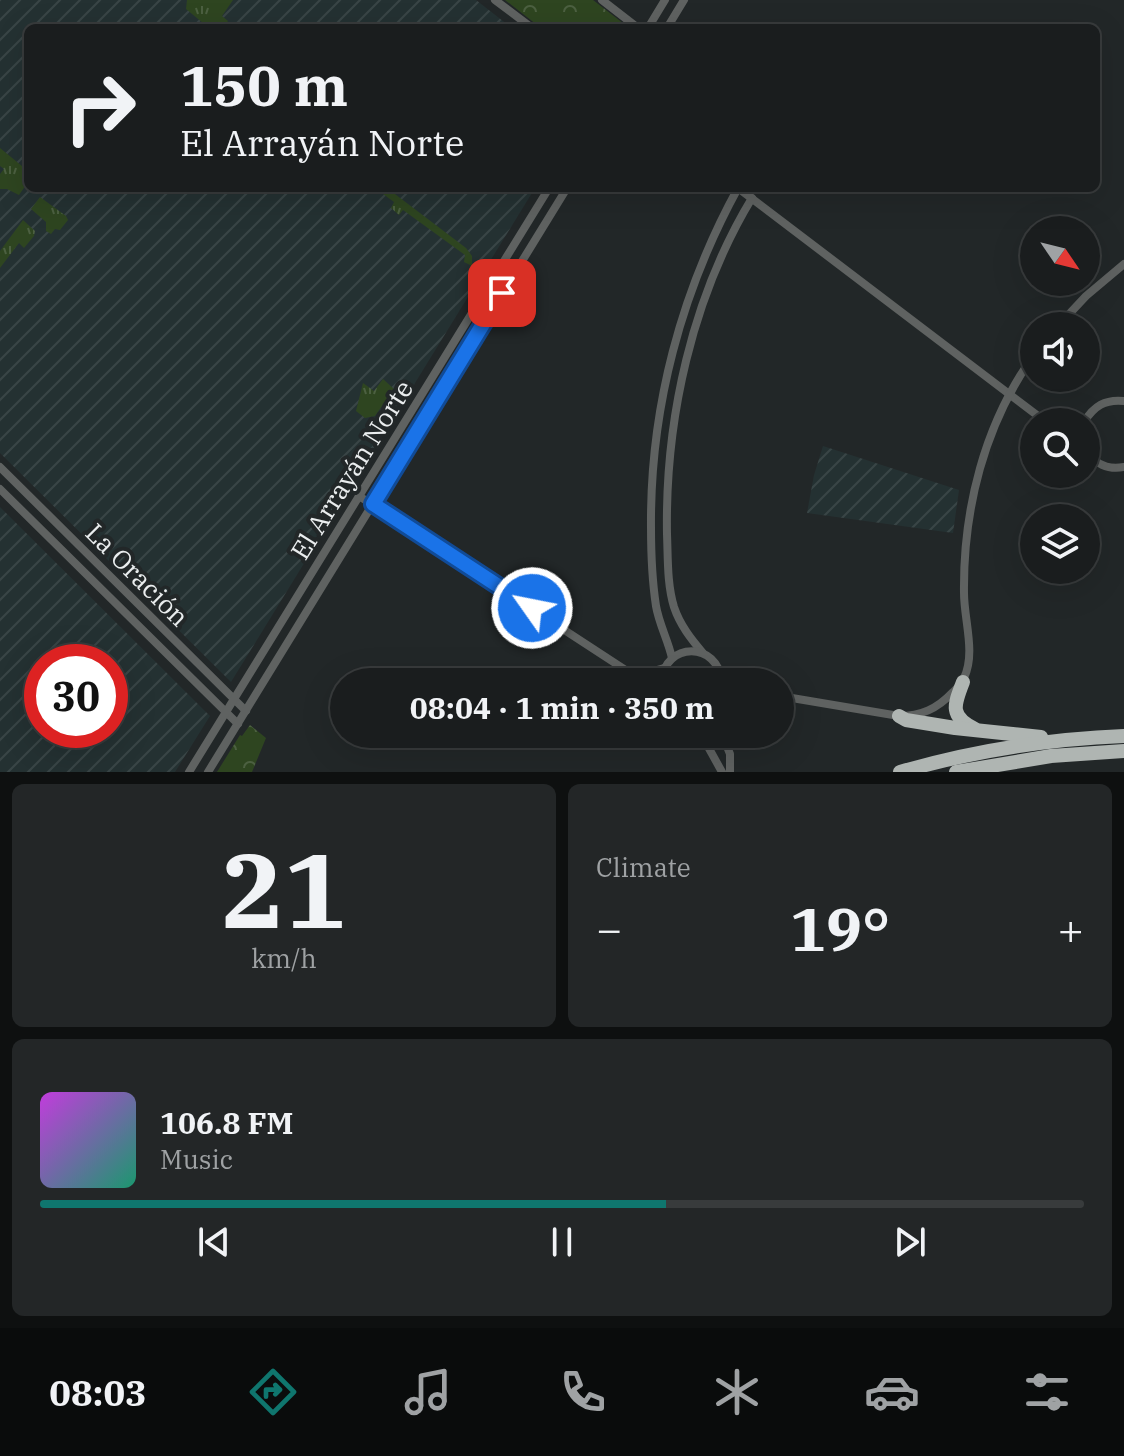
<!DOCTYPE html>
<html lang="en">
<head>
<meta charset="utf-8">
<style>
	body { margin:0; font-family:"IBM Plex Serif",serif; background:#232627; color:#f1f3f6; height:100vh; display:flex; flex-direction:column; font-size:30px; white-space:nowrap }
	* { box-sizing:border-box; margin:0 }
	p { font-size:26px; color:#9fa2a4 }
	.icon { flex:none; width:44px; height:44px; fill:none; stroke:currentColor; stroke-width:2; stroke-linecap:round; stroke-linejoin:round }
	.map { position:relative; height:772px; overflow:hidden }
	.sheet { display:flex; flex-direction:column; gap:12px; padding:12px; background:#0e1010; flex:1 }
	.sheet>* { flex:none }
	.banner { position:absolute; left:24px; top:24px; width:1076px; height:168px; border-radius:12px; box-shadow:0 8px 32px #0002,0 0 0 2px #383b3c; background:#1a1d1e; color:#f1f3f6; overflow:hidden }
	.needle { width:52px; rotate:125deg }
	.tools { position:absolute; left:1020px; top:216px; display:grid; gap:16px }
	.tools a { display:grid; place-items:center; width:80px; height:80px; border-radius:50%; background:#1a1d1e; box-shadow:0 8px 32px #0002,0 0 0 2px #383b3c; font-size:40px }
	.speed { position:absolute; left:24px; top:644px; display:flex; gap:16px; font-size:40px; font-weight:700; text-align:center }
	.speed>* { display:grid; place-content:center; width:104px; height:104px; border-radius:50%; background:#1a1d1e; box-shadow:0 8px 32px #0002,0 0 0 2px #383b3c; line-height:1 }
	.speed .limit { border:12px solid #d22; background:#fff; color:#111 }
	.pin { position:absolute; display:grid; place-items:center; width:68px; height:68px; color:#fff; margin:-34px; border-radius:16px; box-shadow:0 4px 12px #0006 }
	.me { position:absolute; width:88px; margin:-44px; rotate:303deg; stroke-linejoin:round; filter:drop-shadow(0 0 6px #0008) }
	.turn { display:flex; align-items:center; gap:28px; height:168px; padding:0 24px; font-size:36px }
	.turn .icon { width:104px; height:104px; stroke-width:2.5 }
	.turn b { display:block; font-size:56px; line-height:68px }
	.big { font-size:60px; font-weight:700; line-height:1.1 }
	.sheet .widget { flex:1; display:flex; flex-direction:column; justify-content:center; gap:12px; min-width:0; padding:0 28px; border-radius:12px; background:#232627 }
	.sheet .dial { align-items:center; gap:0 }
	.dial b { font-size:104px; line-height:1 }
	.song { display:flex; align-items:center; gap:24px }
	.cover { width:96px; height:96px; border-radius:12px; background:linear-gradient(135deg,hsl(290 70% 55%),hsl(160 70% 35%)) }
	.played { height:8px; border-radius:4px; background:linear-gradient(90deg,#0f766e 60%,#383b3c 60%) }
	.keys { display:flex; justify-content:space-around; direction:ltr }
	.heat { display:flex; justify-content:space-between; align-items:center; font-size:44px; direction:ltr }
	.sheet .tiles { flex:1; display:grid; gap:12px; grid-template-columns:1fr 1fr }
	.widget:last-child { grid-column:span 2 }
	.trip { position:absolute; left:330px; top:668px; width:464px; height:80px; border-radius:40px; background:#1a1d1e; box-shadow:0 8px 32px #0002,0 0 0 2px #383b3c; font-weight:700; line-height:80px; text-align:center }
	.tabs { display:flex; height:128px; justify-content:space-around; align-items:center; background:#0a0c0c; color:#9fa2a4 }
	.tabs .icon { width:56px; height:56px }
	.tabs .current { color:#0f766e }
	.tabs b { font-size:36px; color:#f1f3f6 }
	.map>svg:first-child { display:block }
	.industrial { fill:url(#industrial-furrows); fill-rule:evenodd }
	.grass { fill:url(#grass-tufts) }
	.park { fill:url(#park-crowns) }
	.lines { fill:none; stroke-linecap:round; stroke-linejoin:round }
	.street { stroke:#5f6261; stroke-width:8 }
	.highway { stroke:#afb5b2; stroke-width:14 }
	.route-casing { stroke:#114b97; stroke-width:20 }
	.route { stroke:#1a73e8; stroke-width:14 }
	.labels { text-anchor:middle; stroke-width:8; stroke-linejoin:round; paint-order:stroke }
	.street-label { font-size:26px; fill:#eaedee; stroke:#222728 }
</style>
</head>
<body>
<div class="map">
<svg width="1124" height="772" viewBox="0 0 1124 772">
	<defs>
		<pattern id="industrial-furrows" width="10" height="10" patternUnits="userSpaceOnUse" patternTransform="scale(2)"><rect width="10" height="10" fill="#243132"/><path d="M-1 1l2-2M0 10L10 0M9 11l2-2" fill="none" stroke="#394546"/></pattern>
		<pattern id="grass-tufts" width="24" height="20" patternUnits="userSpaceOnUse" patternTransform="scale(2)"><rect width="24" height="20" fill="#2e4520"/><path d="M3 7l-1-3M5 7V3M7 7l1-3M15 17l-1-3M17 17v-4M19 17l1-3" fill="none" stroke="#4c6041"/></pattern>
		<pattern id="park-crowns" width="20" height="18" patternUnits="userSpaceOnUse" patternTransform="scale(2)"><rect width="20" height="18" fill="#2e4520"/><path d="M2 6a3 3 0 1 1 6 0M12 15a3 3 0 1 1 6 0" fill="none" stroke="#4c6041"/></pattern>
	</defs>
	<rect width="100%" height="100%" fill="#222728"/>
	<g class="industrial">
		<polygon points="0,0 476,0 512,28 28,28 28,188 535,188 231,682 0,453"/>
		<polygon points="823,446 959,490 953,533 807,513 814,475"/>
		<path d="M 0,507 L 210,716 L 175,772 L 0,772 ZM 42,662 L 110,662 L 110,730 L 42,730 Z"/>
	</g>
	<g class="grass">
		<polygon points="187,0 233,0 222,16 228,21 223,28 209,28 186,9"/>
		<polygon points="0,148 28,171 28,182 19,195 7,189 0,189 0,174 4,169 0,166"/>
		<polygon points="375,188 387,188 466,248 472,256 472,266 464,262 465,255 403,210 399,215 391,208 394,202"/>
		<polygon points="40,197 66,216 68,220 60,230 55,229 51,234 46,231 46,222 31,209"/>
		<polygon points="23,220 35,231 34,236 24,248 19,243 0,268 0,251"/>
		<polygon points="383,379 394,389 375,416 365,418 356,411 363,383 374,391"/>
	</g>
	<g class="park">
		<polygon points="505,0 593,0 628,27 541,28"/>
		<polygon points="250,725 266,738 252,772 217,772 240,735 242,736"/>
	</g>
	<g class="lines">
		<g class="street">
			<polyline points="495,0 532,28"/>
			<polyline points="602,0 638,28"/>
			<polyline points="648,28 665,0"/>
			<polyline points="667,28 684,0"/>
			<polyline points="738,188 1046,422"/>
			<polyline points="1058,326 1086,296 1124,264"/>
			<path d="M 1084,422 C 1094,406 1105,399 1124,401"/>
			<path d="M 1086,449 C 1094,464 1108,470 1124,467"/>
			<polyline points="0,467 246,711"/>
			<polyline points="0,489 238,724"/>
			<polyline points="359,496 644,682"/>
			<path d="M 703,653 C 691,639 680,625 674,607 C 667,584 668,558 667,534 C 665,419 692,297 752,198"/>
			<path d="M 672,658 C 668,640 659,624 656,606 C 652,580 651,553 651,527 C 650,408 681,292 738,188"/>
			<polyline points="631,672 650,672 664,668"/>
			<path d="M 661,682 C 665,641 718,641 722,682"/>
			<path d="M 780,696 L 899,716 C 921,716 937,709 953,692 C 957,688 962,684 964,678 C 976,653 964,620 964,593 C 963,510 984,424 1034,355"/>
			<polyline points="701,734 722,772"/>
			<polyline points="722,734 730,754 730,772"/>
			<polyline points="189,772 549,188"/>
			<polyline points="208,772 567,188"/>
		</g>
		<g class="highway">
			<path d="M 963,682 C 954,705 949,716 975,729"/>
			<polyline points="899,716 906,720 955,728 1041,737"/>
			<path d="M 900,772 C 973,751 1048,739 1124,736"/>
			<polyline points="956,772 1051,756 1124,751"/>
		</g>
	</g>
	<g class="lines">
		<g class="route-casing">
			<polyline id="route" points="502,293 373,504 532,608"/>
		</g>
		<use href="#route" class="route"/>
	</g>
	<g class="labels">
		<g class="street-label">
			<text transform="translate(352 470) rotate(-58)" y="9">El Arrayán Norte</text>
			<text transform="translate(137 575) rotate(45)" y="9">La Oración</text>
		</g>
	</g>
</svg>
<div class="tools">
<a><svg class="needle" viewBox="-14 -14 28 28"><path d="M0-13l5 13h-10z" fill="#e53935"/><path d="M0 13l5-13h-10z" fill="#9fa2a4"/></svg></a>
<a><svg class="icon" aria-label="sound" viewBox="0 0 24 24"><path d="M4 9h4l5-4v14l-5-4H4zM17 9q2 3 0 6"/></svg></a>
<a><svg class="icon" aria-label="search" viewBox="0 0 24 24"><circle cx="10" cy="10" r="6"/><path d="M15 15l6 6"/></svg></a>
<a><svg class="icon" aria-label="layers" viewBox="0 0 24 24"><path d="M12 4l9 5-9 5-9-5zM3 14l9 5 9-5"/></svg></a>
</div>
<div class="speed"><div class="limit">30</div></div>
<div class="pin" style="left:502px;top:293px;background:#d93025"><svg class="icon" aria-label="arrive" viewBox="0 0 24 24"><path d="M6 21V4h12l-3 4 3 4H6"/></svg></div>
<svg class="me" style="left:532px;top:608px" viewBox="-20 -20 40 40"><circle r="17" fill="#1a73e8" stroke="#fff" stroke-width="3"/><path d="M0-11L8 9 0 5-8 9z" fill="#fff"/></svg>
<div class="trip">08:04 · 1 min · 350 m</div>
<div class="banner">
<div class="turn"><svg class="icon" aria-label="right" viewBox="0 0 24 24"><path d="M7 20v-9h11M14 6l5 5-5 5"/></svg><div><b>150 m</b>El Arrayán Norte</div></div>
</div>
</div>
<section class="sheet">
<div class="tiles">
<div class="widget dial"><b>21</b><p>km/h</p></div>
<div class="widget"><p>Climate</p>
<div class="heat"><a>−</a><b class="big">19°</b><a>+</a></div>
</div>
<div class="widget">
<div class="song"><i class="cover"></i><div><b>106.8 FM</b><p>Music</p></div></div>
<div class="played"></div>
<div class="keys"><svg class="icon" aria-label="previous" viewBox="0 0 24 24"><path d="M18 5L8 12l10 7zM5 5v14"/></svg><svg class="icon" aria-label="pause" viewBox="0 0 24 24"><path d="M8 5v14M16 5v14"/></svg><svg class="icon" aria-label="next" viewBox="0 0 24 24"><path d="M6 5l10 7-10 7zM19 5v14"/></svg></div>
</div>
</div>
</section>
<nav class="tabs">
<b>08:03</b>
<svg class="icon current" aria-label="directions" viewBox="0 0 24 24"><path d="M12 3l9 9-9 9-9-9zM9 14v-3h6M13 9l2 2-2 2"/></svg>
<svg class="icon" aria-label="music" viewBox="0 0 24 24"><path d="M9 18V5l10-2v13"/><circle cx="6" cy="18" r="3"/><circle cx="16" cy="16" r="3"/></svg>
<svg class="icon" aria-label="phone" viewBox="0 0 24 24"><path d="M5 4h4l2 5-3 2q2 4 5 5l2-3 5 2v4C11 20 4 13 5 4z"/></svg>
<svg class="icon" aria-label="climate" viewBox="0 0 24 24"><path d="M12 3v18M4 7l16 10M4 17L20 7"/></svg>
<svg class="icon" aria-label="car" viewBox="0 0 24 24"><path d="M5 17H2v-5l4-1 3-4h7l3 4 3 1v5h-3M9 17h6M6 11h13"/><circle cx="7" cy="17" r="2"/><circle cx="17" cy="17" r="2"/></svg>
<svg class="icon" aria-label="filters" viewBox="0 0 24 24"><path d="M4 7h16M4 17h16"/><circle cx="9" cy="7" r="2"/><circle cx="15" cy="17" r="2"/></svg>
</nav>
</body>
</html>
